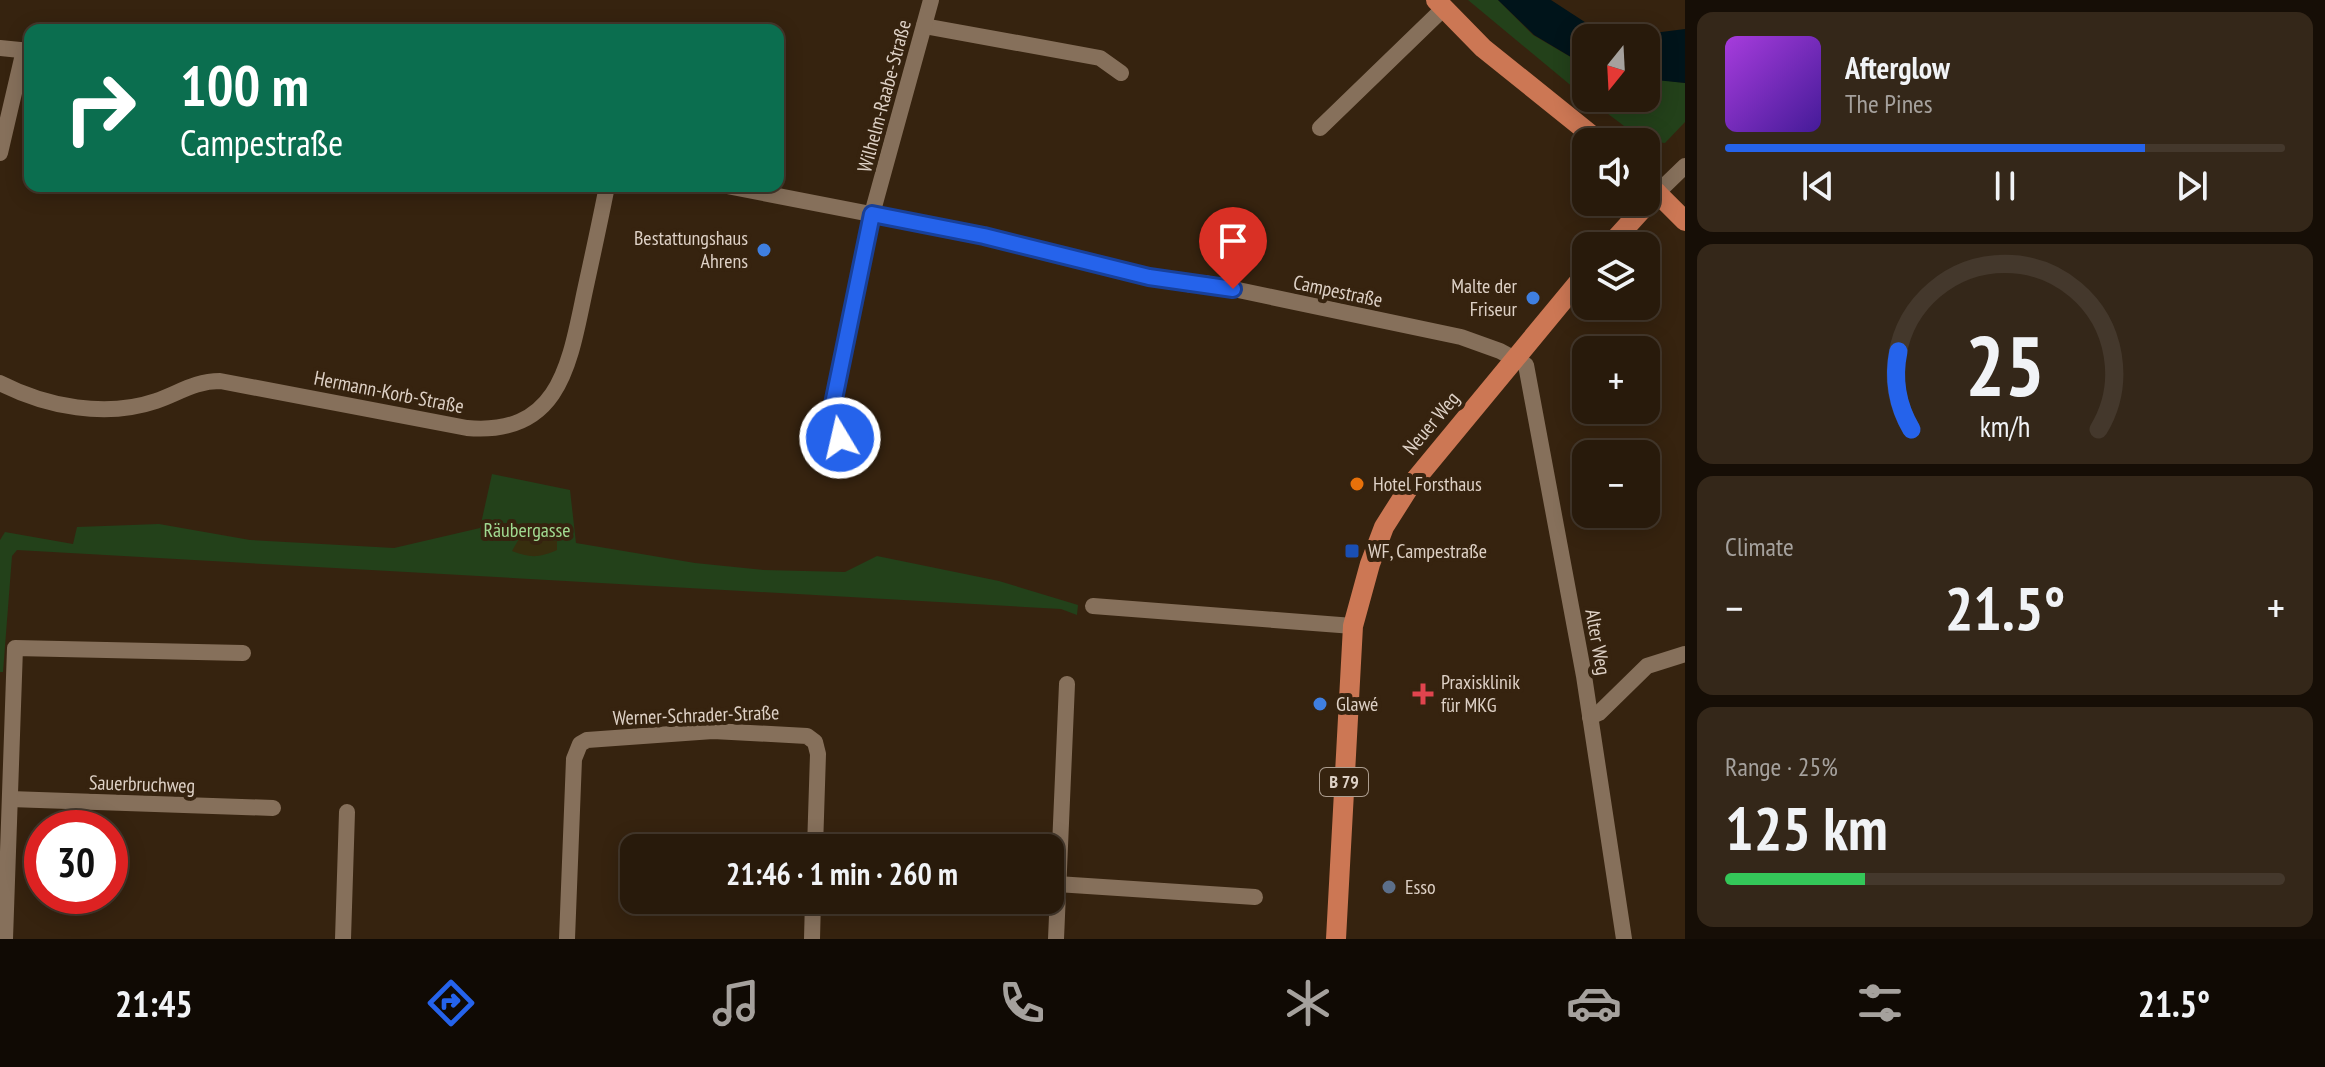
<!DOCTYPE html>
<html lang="en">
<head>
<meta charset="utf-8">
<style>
	body { margin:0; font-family:"PT Sans Narrow",sans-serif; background:#342719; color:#f1f3f6; height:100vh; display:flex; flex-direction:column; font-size:30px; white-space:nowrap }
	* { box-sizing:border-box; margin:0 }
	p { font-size:26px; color:#a5a19d }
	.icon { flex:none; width:44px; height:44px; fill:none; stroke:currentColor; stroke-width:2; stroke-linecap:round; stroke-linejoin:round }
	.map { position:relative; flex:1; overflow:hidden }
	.panel { display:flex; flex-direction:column; gap:12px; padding:12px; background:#160e06; width:640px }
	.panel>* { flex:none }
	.hud { position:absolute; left:24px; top:24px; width:760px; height:168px; border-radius:16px; box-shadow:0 4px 20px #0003,0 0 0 2px #44382c; background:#0b6e4f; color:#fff; overflow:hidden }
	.needle { width:52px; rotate:198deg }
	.fabs { position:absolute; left:1572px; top:24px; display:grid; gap:16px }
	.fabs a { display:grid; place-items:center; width:88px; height:88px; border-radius:16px; background:#281a0b; box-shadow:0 4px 20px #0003,0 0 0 2px #44382c; font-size:40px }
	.speed { position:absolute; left:24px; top:810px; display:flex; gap:16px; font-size:40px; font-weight:700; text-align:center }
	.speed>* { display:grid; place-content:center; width:104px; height:104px; border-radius:50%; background:#281a0b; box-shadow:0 4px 20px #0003,0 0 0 2px #44382c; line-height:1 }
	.speed .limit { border:12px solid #d22; background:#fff; color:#111 }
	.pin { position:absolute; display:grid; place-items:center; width:68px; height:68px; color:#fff; margin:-82px -34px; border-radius:50% 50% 50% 0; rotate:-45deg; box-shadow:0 0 8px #0007 }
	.pin .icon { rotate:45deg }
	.me { position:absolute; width:88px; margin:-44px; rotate:351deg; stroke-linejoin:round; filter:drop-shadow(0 0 6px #0008) }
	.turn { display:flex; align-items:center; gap:28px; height:168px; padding:0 24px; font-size:36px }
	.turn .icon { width:104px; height:104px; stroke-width:2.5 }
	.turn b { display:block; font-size:56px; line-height:68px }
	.big { font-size:60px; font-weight:800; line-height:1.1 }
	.panel .tile { flex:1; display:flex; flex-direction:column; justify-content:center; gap:12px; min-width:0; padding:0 28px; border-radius:16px; background:#342719 }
	.panel .dial { align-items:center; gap:0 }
	.dial svg { height:208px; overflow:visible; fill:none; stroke:#44382c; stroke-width:7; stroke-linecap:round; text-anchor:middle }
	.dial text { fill:#f1f3f6; stroke:none }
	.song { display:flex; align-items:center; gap:24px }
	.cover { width:96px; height:96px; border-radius:12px; background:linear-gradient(135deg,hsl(280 70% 55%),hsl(260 70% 35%)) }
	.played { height:8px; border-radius:4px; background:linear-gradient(90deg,#2563eb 75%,#44382c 75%) }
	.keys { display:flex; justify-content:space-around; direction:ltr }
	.heat { display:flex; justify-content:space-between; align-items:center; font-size:44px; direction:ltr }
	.charge { height:12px; border-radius:6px; background:linear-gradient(90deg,#34c759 25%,#44382c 0) }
	.trip { position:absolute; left:620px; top:834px; width:444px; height:80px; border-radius:16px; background:#281a0b; box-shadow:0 4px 20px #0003,0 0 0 2px #44382c; font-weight:800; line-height:80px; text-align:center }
	.tabs { display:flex; height:128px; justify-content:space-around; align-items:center; background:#100a04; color:#a5a19d }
	.tabs .icon { width:56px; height:56px }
	.tabs .on { color:#2563eb }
	.tabs b { font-size:36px; color:#f1f3f6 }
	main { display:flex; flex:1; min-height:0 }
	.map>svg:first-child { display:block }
	.green { fill:#23411a }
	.sand { fill:#372e0e }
	.water { fill:#00141a }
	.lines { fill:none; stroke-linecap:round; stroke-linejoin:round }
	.minor { stroke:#86705b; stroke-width:16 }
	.major { stroke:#cc7754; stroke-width:20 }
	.route-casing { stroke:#184099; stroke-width:20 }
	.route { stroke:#2563eb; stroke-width:14 }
	.shop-dot { fill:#3f7fe0; stroke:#36230f; stroke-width:3 }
	.food-dot { fill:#e8710a; stroke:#36230f; stroke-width:3 }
	.transit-dot { fill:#1a4fb4; stroke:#36230f; stroke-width:3 }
	.health-dot { fill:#e0444e; stroke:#36230f; stroke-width:3 }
	.service-dot { fill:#5c6f8a; stroke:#36230f; stroke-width:3 }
	.labels { text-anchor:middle; stroke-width:8; stroke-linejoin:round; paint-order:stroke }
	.shield { fill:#36230f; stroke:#ac9d8f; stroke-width:2 }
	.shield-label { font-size:18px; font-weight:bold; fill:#ded1c6 }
	.street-label { font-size:20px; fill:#ded1c6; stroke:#36230f }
	.poi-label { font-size:20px; fill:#ded1c6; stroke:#36230f; text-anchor:start }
	.park-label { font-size:20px; fill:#a1da91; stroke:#36230f }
</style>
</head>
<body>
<main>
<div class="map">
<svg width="1685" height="939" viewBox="0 0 1685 939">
	<rect width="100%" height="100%" fill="#36230f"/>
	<g class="green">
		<polygon points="1468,0 1498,0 1533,35 1586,66 1586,98"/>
		<polygon points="1646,78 1685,83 1685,122 1665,143 1644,141 1587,98 1646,98"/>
		<polygon points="492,474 570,490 576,543 695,563 764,570 845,572 877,556 999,581 1078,605 1077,615 1061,609 17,550 12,556 3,672 0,672 0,540 5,532 73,544 77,527 159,524 250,540 394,548 480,528"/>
	</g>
	<path class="sand" d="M 520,537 L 557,541 L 557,550 C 539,558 530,558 512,551 Z"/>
	<polygon class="water" points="1498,0 1551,0 1594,28 1630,36 1685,29 1685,83 1646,79 1646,38 1586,38 1586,66 1534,35"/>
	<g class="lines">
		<g class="minor">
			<polyline points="924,26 1100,58 1121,73"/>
			<polyline points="0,48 30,51"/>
			<polyline points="1320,128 1444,8"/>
			<polyline points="0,153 24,50"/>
			<polyline points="727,186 984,236 1149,277 1192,285 1205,283 1461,337 1500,351 1526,365 1584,676 1624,939"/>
			<polyline points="1657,193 1685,166"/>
			<path d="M 0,383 C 47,407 106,418 156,401 C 179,393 195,381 220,381 L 467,428 C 558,436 569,367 584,295 C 592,258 600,222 607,186"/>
			<polyline points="840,438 833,404 872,214 931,0"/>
			<polyline points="1093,606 1353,626"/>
			<polyline points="1590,717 1599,713 1647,666 1685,654"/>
			<polyline points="10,799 273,808"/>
			<polyline points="1057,884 1255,897"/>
			<polyline points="5,939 15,648 243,653"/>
			<polyline points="343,939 347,812"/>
			<polyline points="567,939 574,759 580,744 587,740 713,731 807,736 815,742 818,754 815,848"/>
			<polyline points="812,939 813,900"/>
			<polyline points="1056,939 1067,684"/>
		</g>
		<g class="major">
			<polyline points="1436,0 1483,48 1600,142"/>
			<polyline points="1646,182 1685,221"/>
			<polyline points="1609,246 1657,193"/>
			<polyline points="1336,939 1353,626 1370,564 1384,527 1410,486 1586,273"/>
		</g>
	</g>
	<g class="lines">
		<g class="route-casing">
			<polyline id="route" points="840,438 833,404 872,214 984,236 1149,277 1233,289"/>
		</g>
		<use href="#route" class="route"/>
	</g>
	<g class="shop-dot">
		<circle cx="764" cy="250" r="8"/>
		<circle cx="1533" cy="298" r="8"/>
		<circle cx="1320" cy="704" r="8"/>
	</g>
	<circle class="food-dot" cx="1357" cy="484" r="8"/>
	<rect class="transit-dot" x="1344" y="543" width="16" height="16" rx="4"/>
	<path class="health-dot" d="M1419 682h8v8h8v8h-8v8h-8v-8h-8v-8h8z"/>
	<circle class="service-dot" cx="1389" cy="887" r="8"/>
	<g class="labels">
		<rect class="shield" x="1320" y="768" width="48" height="28" rx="6"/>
		<g class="shield-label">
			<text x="1344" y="788">B 79</text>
		</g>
		<g class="street-label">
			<text transform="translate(884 96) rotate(-75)" y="7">Wilhelm-Raabe-Straße</text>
			<text transform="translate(1338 291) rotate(12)" y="7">Campestraße</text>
			<text transform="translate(389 392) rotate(11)" y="7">Hermann-Korb-Straße</text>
			<text transform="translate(1431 423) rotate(-50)" y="7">Neuer Weg</text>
			<text transform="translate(1598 642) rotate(80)" y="7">Alter Weg</text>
			<text transform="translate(696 715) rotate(-2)" y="7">Werner-Schrader-Straße</text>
			<text transform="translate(142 784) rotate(2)" y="7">Sauerbruchweg</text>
		</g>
		<g class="poi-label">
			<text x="748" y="245" text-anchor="end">Bestattungshaus<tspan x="748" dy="23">Ahrens</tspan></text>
			<text x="1517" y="293" text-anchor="end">Malte der<tspan x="1517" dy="23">Friseur</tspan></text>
			<text x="1373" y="491">Hotel Forsthaus</text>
			<text x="1368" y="558">WF, Campestraße</text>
			<text x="1441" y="689">Praxisklinik<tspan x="1441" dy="23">für MKG</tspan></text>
			<text x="1336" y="711">Glawé</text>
			<text x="1405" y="894">Esso</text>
		</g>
		<g class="park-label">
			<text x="527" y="537">Räubergasse</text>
		</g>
	</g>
</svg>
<div class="fabs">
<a><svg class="needle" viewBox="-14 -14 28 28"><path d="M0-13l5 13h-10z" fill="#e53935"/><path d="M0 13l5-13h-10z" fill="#a5a19d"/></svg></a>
<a><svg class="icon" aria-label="sound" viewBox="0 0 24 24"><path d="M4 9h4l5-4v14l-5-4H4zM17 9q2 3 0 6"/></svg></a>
<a><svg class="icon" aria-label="layers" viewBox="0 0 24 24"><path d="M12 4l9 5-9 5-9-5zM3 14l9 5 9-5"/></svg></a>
<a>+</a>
<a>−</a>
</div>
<div class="speed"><div class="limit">30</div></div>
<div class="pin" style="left:1233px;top:289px;background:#d93025"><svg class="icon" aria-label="arrive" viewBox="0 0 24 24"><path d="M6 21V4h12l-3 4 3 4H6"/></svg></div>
<svg class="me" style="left:840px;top:438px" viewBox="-20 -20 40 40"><circle r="17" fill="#2563eb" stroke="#fff" stroke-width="3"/><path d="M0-11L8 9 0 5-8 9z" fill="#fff"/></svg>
<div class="trip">21:46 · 1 min · 260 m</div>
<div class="hud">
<div class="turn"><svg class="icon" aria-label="right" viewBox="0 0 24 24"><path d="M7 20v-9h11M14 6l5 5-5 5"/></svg><div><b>100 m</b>Campestraße</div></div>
</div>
</div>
<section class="panel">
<div class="tile">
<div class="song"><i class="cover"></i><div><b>Afterglow</b><p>The Pines</p></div></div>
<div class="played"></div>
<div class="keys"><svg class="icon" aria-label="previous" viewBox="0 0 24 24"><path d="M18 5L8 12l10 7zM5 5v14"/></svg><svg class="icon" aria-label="pause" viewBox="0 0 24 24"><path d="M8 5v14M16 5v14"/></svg><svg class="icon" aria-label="next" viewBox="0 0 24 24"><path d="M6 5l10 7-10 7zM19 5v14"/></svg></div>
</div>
<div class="tile dial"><svg viewBox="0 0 100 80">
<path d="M14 69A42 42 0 1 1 86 69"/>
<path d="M14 69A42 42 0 0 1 9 39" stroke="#2563eb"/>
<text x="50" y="56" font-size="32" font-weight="700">25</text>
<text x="50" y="72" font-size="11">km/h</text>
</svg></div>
<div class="tile"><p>Climate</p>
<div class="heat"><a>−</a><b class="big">21.5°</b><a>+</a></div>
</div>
<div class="tile"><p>Range · 25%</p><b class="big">125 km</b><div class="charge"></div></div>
</section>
</main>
<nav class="tabs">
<b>21:45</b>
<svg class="icon on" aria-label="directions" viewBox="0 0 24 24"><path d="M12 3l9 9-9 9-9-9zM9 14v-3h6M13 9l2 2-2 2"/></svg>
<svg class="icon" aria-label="music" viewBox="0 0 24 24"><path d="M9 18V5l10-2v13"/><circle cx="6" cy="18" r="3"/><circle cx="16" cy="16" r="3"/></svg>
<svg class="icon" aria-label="phone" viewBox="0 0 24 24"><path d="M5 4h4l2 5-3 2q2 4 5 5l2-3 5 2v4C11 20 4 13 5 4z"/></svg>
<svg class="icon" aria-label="climate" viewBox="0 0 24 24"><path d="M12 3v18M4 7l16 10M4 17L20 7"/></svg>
<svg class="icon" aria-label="car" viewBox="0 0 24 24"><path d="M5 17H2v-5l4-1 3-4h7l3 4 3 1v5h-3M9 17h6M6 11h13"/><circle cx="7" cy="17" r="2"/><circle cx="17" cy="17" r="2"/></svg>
<svg class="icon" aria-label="filters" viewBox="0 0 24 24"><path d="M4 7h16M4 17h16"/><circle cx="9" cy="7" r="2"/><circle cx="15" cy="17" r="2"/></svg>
<b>21.5°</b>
</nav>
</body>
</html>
